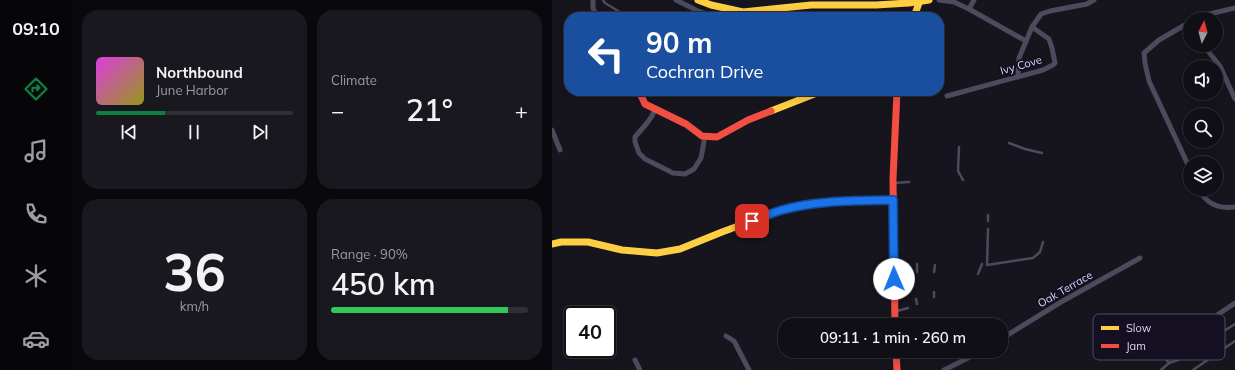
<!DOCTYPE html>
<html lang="en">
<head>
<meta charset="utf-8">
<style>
	body { margin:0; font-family:Mulish,sans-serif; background:#19181f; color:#f1f3f6; height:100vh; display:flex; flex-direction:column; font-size:15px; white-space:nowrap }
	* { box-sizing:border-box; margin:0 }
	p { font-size:13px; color:#9c9ca1 }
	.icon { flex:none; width:22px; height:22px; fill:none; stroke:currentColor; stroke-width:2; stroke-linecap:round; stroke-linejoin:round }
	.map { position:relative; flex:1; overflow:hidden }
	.drawer { display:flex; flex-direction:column; gap:10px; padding:10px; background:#09080c; width:480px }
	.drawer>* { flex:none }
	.hud { position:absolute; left:12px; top:12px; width:380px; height:84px; border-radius:16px; box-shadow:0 2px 10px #0003,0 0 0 1px #302f35; background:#1a4fa0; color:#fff; overflow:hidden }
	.needle { width:26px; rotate:6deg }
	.controls { position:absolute; left:631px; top:12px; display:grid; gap:8px }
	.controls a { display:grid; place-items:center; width:40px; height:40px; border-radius:50%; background:#100f16; box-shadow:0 2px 10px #0003,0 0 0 1px #302f35; font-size:20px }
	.speed { position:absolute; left:12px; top:306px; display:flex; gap:8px; font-size:20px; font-weight:700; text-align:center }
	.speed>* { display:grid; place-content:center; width:52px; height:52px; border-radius:50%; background:#100f16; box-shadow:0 2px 10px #0003,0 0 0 1px #302f35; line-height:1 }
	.speed .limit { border:2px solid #111; border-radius:6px; background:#fff; color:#111 }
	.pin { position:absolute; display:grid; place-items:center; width:34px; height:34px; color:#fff; margin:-17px; border-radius:8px; box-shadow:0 2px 6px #0006 }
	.me { position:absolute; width:44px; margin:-22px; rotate:359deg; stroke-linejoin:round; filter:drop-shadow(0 0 3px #0008) }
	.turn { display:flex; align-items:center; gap:14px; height:84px; padding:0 16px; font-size:18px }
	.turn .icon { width:52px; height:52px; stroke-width:2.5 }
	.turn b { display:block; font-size:28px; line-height:34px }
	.big { font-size:30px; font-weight:600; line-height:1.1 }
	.drawer .tile { flex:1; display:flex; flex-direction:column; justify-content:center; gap:6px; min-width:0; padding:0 14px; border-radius:16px; background:#19181f }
	.drawer .dial { align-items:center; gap:0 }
	.dial b { font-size:52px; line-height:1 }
	.song { display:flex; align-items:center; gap:12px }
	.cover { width:48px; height:48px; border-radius:6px; background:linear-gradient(135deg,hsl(300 70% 55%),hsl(60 70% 35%)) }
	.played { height:4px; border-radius:2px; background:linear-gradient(90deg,#0b8043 35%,#302f35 35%) }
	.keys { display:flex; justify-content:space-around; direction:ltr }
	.heat { display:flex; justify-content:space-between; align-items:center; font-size:22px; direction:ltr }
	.charge { height:6px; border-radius:3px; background:linear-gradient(90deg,#34c759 90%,#302f35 0) }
	.drawer .tiles { flex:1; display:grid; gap:10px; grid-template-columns:repeat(2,1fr) }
	.trip { position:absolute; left:226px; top:318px; width:230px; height:40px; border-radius:16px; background:#100f16; box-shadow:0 2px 10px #0003,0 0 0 1px #302f35; font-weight:600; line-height:40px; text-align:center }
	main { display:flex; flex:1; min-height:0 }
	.dock { display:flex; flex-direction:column; width:72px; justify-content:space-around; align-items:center; background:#060609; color:#9c9ca1 }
	.dock .icon { width:28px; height:28px }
	.dock .active { color:#0b8043 }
	.dock b { font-size:18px; color:#f1f3f6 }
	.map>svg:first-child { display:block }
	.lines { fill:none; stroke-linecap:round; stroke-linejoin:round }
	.lane { stroke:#4c4a5d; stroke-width:2.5 }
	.street { stroke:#4c4a5d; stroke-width:5 }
	.slow { stroke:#ffcf43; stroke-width:7 }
	.jam { stroke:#f24e42; stroke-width:7 }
	.route-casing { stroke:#114b97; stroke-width:10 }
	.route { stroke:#1a73e8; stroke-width:7 }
	.labels { text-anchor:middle; stroke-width:4; stroke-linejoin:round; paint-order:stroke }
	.street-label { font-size:11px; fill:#dcd4fa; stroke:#141021 }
	.key { fill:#141021; stroke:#504b62; stroke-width:1 }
	.key-label { font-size:11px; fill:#dcd4fa }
</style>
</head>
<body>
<main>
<nav class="dock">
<b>09:10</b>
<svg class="icon active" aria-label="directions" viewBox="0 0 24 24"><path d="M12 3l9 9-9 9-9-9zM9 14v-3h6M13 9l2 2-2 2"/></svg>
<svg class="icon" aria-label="music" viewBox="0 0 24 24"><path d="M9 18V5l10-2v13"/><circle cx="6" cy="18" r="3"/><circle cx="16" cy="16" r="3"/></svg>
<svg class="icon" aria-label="phone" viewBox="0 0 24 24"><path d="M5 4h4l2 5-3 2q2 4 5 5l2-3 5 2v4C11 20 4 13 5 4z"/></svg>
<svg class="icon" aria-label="climate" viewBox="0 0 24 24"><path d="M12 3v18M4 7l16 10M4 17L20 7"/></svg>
<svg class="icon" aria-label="car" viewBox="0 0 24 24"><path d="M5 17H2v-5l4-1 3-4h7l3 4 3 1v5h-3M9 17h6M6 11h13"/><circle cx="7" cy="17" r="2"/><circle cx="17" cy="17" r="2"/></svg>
</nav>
<section class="drawer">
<div class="tiles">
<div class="tile">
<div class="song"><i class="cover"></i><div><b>Northbound</b><p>June Harbor</p></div></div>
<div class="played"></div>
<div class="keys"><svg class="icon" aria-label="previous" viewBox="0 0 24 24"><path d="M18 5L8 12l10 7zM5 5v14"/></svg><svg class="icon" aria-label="pause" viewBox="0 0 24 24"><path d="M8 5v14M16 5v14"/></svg><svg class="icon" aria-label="next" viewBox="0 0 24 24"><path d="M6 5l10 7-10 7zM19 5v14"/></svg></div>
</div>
<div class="tile"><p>Climate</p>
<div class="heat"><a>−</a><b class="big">21°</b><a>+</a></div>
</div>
<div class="tile dial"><b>36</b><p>km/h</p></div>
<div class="tile"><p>Range · 90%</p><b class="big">450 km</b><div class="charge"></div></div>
</div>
</section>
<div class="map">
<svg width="683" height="370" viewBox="0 0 683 370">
	<rect width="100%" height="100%" fill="#16141d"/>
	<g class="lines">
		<g class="lane">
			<polyline points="51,0 53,3 76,17"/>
			<polyline points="457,143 473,149 490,153"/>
			<polyline points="407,147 406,171 411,180"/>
			<polyline points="342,183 357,182"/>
			<polyline points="436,215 436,221"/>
			<polyline points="436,229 435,265 481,258 488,252 491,242"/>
			<polyline points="342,263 356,264"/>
			<polyline points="365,272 365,264"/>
			<polyline points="382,272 383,265"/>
			<polyline points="426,274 430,264"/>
			<polyline points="382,292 382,297"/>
			<polyline points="364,299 365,304"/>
			<polyline points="345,311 356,308"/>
			<polyline points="609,353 617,363"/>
			<polyline points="609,370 617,363 626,360 683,324"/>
			<polyline points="641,370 683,341"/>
		</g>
		<g class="street">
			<polyline points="41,0 41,8 45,17"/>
			<polyline points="124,0 148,12 166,17"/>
			<polyline points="387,0 402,2 417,9 474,41"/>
			<polyline points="417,9 422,0"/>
			<polyline points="229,17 262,15 280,17"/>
			<polyline points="645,19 653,15 683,8"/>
			<polyline points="638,22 607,40 592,53 593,63 597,81 638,169"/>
			<polyline points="651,45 668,66 683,99"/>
			<polyline points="466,77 467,58 480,27 489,14 498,11 535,4 542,0"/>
			<polyline points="395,96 491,70 501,65 503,63 500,48 497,39 480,27"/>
			<polyline points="103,109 100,116 95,123 83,137 83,142 87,153 93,159 121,173 133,174 142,169 149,158 153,136"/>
			<polyline points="0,130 8,150"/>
			<path d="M 647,189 C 654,204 667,209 683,207"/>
			<polyline points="174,336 182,341 197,370"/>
			<polyline points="449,339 509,302 588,258"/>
			<polyline points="609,353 683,303"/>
			<polyline points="83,360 88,370"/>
			<polyline points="392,370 430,351"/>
		</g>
		<g class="slow">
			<polyline points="146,0 159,5 191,12 259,5 324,5 357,3 377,0"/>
			<polyline points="362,17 368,0"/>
			<polyline points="219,111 265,93 266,91"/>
			<polyline points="0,244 9,242 36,242 70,250 105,253 128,249 170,232 230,210 267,203 307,200 341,200"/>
		</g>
		<g class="jam">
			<polyline points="87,91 93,104 134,124 150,136 165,137 196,120 219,111"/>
			<polyline points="343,325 341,179 345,91"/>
			<polyline points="344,351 345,370"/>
		</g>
	</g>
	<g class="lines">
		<g class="route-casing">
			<path id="route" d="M 200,221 C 210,217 220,213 230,210 C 266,200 304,201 341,200 L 342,279"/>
		</g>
		<use href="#route" class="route"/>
	</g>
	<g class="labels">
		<g class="street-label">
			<text transform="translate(469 65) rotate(-16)" y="4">Ivy Cove</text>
			<text transform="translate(513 289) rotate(-30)" y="4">Oak Terrace</text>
		</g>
	</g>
	<rect x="541" y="314" width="132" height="46" rx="6" class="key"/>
	<rect x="549" y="326" width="18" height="4" fill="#ffcf43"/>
	<rect x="549" y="344" width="18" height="4" fill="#f24e42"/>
	<g class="key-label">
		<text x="574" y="332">Slow</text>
		<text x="574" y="350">Jam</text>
	</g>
</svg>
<div class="controls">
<a><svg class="needle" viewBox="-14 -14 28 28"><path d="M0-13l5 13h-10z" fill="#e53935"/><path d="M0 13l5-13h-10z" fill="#9c9ca1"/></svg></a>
<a><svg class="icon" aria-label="sound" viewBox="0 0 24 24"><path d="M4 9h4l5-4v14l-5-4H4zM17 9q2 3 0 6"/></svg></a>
<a><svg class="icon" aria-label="search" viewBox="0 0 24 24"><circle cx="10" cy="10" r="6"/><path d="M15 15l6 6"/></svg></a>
<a><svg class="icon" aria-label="layers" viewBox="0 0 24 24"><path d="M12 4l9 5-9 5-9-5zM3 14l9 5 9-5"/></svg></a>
</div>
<div class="speed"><div class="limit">40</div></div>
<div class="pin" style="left:200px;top:221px;background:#d93025"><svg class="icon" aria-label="arrive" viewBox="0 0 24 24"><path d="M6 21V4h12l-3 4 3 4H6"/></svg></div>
<svg class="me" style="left:342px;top:279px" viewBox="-20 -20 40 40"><circle r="19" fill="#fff"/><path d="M0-13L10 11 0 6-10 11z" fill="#1a73e8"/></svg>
<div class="trip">09:11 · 1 min · 260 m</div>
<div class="hud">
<div class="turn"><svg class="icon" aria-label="left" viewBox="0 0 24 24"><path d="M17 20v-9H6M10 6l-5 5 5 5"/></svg><div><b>90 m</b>Cochran Drive</div></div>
</div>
</div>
</main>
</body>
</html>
